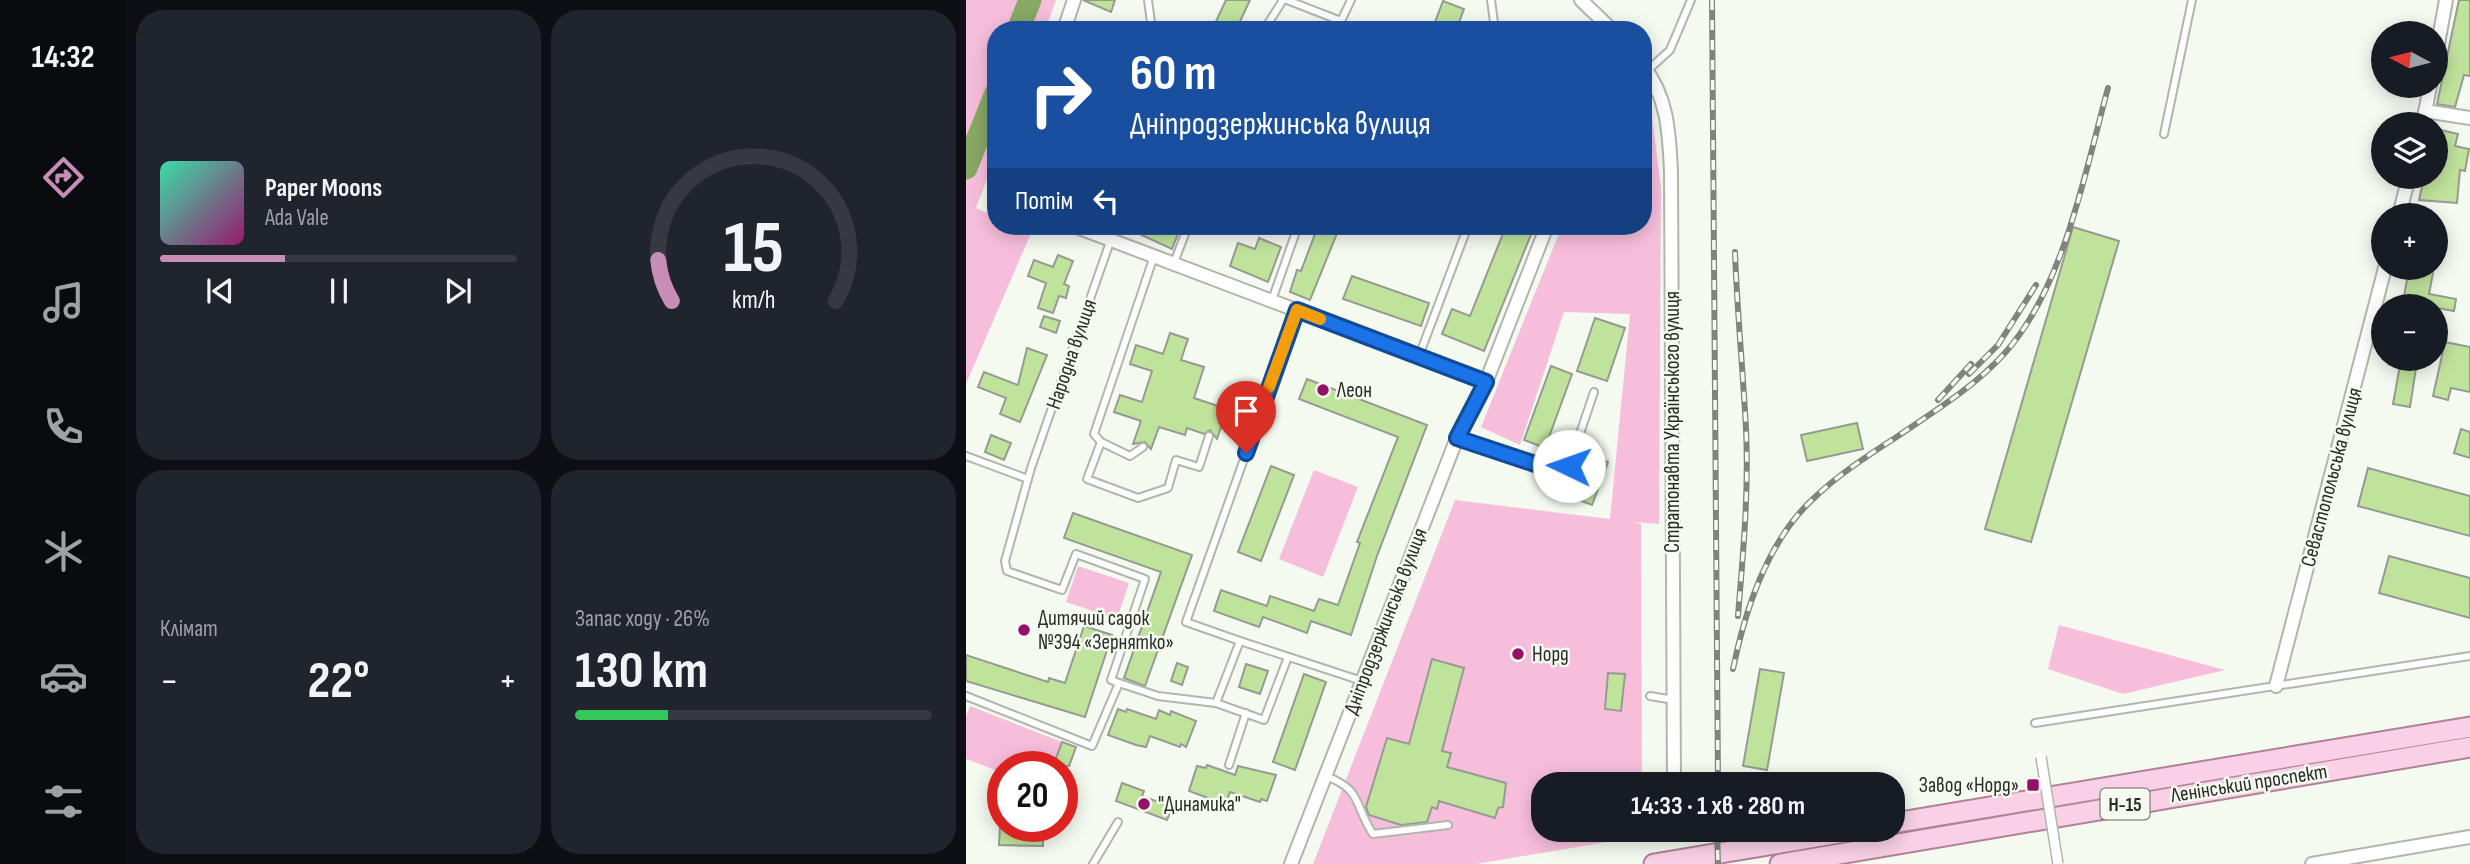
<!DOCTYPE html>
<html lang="uk">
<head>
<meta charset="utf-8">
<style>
	body { margin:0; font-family:"Sofia Sans Condensed",sans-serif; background:#20242c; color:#f1f3f6; height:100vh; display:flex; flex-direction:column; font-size:26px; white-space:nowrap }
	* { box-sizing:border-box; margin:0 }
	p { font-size:23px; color:#9ea1a6 }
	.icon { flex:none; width:38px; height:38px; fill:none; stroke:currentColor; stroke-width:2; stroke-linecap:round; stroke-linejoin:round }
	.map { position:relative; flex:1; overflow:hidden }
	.details { display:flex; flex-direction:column; gap:10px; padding:10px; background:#0d0f14; width:840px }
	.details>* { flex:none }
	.banner { position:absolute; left:21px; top:21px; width:665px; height:214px; border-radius:28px; box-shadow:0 4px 18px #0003; background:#1a4fa0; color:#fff; overflow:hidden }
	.needle { width:46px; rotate:277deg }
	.buttons { position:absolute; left:1405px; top:21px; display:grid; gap:14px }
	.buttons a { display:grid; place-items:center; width:77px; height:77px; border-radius:50%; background:#171b24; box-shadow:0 4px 18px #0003; font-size:35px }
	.speed { position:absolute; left:21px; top:751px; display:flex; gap:14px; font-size:35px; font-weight:700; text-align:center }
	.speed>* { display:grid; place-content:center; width:91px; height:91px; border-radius:50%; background:#171b24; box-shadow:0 4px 18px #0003; line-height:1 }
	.speed .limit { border:10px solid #d22; background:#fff; color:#111 }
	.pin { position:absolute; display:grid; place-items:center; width:60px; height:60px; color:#fff; margin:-72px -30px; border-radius:50% 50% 50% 0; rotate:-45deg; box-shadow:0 0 7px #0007 }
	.pin .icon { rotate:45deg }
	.me { position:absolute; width:77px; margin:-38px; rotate:273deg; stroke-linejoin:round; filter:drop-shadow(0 0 5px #0008) }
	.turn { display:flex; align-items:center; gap:24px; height:147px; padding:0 28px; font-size:32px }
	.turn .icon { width:91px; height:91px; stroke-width:2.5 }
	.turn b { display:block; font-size:49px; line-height:60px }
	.then { display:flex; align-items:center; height:66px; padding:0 28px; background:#0003; gap:14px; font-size:26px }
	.big { font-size:52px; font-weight:700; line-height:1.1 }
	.details .card { flex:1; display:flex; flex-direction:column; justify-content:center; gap:10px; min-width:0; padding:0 24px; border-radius:28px; background:#20242c }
	.details .dial { align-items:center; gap:0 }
	.dial svg { height:182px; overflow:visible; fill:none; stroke:#363941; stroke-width:7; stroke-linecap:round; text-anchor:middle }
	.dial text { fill:#f1f3f6; stroke:none }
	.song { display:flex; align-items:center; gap:21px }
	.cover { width:84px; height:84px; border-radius:10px; background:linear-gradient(135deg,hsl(160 70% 55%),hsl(320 70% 35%)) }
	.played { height:7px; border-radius:4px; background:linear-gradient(90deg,#c88db7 35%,#363941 35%) }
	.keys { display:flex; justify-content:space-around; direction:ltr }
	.heat { display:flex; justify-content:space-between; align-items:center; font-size:38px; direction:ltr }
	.charge { height:10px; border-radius:5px; background:linear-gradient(90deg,#34c759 26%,#363941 0) }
	.details .tiles { flex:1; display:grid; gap:10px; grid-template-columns:repeat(2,1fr) }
	.trip { position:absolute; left:565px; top:772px; width:374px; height:70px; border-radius:28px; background:#171b24; box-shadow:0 4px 18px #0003; font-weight:700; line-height:70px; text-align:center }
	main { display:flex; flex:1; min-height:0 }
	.tabs { display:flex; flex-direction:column; width:126px; justify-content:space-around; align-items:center; background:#090b0e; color:#9ea1a6 }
	.tabs .icon { width:49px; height:49px }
	.tabs .on { color:#c88db7 }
	.tabs b { font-size:32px; color:#f1f3f6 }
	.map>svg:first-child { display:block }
	.green { fill:#f7bedb }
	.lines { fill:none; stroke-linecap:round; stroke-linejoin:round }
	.river { stroke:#88a865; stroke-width:23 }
	.building { fill:#c0e39c; stroke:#969b92; stroke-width:2 }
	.service-casing { stroke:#b1b6ad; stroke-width:10 }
	.minor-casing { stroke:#b1b6ad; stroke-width:16 }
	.primary-casing { stroke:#ae8297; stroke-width:23 }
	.service { stroke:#fff; stroke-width:6 }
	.minor { stroke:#fff; stroke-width:12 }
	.primary { stroke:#f9d0e5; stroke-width:19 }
	.rail-casing { stroke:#80847d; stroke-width:6 }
	.rail { stroke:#f4faf0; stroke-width:3.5; stroke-dasharray:10; stroke-linecap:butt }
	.pedestrian-bridge-casing { stroke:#b1b6ad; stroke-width:12; stroke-linecap:butt }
	.pedestrian-bridge { stroke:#fff; stroke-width:9 }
	.route-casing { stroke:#114b97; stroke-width:18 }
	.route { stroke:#1a73e8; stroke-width:12 }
	.slow { stroke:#f59e0b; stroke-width:12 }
	.poi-dot { fill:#951069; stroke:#f4faf0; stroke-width:2.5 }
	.labels { text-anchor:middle; stroke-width:5; stroke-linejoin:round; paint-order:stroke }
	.shield { fill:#f4faf0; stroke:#666963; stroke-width:2 }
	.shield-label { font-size:19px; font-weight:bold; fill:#292b27 }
	.street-label { font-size:21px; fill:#292b27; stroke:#f4faf0 }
	.poi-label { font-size:21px; fill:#292b27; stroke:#f4faf0; text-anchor:start }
</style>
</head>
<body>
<main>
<nav class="tabs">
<b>14:32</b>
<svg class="icon on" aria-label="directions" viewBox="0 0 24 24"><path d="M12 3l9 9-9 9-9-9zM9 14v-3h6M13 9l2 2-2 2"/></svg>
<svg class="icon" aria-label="music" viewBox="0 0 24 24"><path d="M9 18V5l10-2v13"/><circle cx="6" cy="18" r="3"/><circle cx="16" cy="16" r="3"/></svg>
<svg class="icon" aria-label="phone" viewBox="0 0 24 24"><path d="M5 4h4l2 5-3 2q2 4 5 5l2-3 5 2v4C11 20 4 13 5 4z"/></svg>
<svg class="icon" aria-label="climate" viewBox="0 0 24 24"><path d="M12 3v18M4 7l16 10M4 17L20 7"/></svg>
<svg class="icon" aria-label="car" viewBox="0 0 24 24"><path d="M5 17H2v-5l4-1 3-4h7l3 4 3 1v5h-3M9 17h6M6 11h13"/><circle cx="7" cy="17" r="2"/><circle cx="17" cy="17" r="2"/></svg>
<svg class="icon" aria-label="filters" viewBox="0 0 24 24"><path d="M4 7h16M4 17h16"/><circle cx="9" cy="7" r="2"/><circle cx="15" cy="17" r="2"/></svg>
</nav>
<section class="details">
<div class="tiles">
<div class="card">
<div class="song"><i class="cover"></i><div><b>Paper Moons</b><p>Ada Vale</p></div></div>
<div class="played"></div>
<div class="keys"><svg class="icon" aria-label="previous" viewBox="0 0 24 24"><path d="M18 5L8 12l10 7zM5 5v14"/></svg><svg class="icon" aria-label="pause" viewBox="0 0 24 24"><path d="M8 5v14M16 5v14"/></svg><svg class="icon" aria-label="next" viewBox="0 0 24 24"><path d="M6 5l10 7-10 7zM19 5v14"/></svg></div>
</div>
<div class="card dial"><svg viewBox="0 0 100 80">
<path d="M14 69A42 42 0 1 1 86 69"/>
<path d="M14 69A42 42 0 0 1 8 51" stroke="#c88db7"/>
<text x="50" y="56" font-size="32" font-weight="700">15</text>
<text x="50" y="72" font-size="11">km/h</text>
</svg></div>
<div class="card"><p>Клімат</p>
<div class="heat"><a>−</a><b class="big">22°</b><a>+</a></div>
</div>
<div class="card"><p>Запас ходу · 26%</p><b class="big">130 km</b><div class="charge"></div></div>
</div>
</section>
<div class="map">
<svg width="1504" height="864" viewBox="0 0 1504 864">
	<rect width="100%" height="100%" fill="#f4faf0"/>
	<g class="green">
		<polygon points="0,0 90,0 79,30 30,30 30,156 10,208 30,217 30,226 49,226 65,233 0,384"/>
		<polygon points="677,76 681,78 695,188 693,524 667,522 675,524 676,784 578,784 578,830 676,830 676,836 510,864 347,864 489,500 644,519 664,314 598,312 554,445 515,427 596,226 677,226"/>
		<polygon points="348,470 392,487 357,577 313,559"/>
		<polygon points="112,566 163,583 151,619 100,602"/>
		<polygon points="1093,625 1259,670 1157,694 1082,669"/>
		<polygon points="4,706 96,742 86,766 37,766 37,773 0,759 0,716"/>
	</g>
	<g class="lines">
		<g class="river">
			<polyline points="52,30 64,0"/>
			<polyline points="0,168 30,93"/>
		</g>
	</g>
	<g class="building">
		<polygon points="117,0 149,0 145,12"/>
		<polygon points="260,0 284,0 270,30 246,30"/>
		<polygon points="1493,0 1504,0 1504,76 1498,75 1489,107 1471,104"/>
		<polygon points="477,1 498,9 490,30 466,30"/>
		<polygon points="1475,130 1492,134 1489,146 1503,149 1499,171 1494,170 1491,203 1453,200 1458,177 1470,177 1470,139 1473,139"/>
		<polygon points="156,226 215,226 206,249"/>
		<polygon points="352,226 374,226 344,300 324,292 331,270 335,271"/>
		<polygon points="540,226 558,226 557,229 566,232 518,351 476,334 486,309 504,316"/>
		<polygon points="1107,227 1153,241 1065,542 1019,529"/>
		<polygon points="293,238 315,247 302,282 264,266 272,243 289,249"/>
		<polygon points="92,255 107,261 98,284 103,286 100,298 93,296 87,313 72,308 80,283 62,276 68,260 87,267"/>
		<polygon points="1443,268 1468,268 1463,294 1490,299 1488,311 1437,302"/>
		<polygon points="386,276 463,303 455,326 377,299"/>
		<polygon points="78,316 94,321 90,333 74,327"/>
		<polygon points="629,318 659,328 641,381 611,371"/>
		<polygon points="204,333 222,339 215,360 238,367 228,398 261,409 251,439 244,430 238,434 221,428 219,435 193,427 185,449 179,442 167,444 175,421 148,412 154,395 176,402 186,371 164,364 170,345 197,354"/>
		<polygon points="1479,342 1504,347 1504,392 1485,388 1482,400 1467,396"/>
		<polygon points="61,348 81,355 54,422 34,414 40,398 12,387 18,372 52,385"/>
		<polygon points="1434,365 1450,368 1444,407 1427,404"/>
		<polygon points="585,366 606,374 579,448 558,440"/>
		<polygon points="341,379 461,425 411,556 385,635 345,621 341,633 297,617 293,627 248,611 255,590 301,606 304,596 348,611 353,599 372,605 394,543 391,542 432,437 333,399"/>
		<polygon points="891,423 897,449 841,461 835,435"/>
		<polygon points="1495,429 1504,432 1504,458 1488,453"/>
		<polygon points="25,435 45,443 38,460 19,452"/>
		<polygon points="621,454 642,462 626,505 605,497"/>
		<polygon points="305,466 328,475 295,561 272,552"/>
		<polygon points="1402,468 1504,496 1504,536 1392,506"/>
		<polygon points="107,513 226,555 179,686 158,678 195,572 98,538"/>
		<polygon points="1423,556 1504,578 1504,618 1413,593"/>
		<polygon points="118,626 146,635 119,717 0,681 0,655 82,682 83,678 99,683"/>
		<polygon points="466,659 498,668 476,751 485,753 481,767 540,783 537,807 532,808 529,818 473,801 471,809 466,807 461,822 435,825 403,815 400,807 421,738 443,744"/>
		<polygon points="211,663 222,667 216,685 205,681"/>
		<polygon points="280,664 302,671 294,694 273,687"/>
		<polygon points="794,669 818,673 801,770 777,766"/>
		<polygon points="642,673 659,674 655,711 639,709"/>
		<polygon points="338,674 360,682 329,770 307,762"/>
		<polygon points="152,709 160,712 161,709 190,719 193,710 204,715 205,711 230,721 220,747 215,744 214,747 184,736 180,747 170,745 142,735"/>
		<polygon points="96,742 110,747 103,766 87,766"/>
		<polygon points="241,765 269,775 272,766 310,775 301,801 295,799 294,802 264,792 260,803 250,801 223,791 231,766 240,768"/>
		<polygon points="156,783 178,791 176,796 206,807 201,820 150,801"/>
		<polygon points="34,826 77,826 77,846 33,845"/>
	</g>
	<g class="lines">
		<g class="service-casing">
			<g id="service">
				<polyline points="182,0 186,30"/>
				<polyline points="321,0 375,21 385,0"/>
				<polyline points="525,0 529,30"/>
				<polyline points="298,30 317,0"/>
				<polyline points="681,71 704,50 725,0"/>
				<polyline points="1198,134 1226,0"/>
				<polyline points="145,239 65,468 39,561 41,571 96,590 110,554 179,579 145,680 153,683"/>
				<polyline points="208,263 222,226"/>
				<polyline points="306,300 332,226"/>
				<polyline points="453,356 502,226"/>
				<polyline points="491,438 581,468 603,466 628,392"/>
				<polyline points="135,442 121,479 172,498 202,488 210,460 233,467 243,436"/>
				<polyline points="177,447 164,456 135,442 128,434 188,256"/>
				<polyline points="0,456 62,479"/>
				<polyline points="274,641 220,622 331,310"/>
				<polyline points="0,696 126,746 153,683 192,696 250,703 274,641 396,681"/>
				<polyline points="684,696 708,700"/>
				<polyline points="250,703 298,720 322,657"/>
				<polyline points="1069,723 1504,656"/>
				<polyline points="263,765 280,713"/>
				<path d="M 359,776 C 397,789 388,806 407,834 L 482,825"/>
				<polyline points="127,864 152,822"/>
			</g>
		</g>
		<g class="minor-casing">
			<g id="minor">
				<polyline points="615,0 646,30"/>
				<polyline points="98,30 108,0"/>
				<polyline points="1470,55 1480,0"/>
				<path d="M 677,66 C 702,97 703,133 705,171 L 708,784"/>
				<polyline points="1459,111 1504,118"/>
				<polyline points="1457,124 1464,86"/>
				<polyline points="1433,215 1443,177"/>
				<polyline points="108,226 520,382"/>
				<polyline points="1310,686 1419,268"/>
				<polyline points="325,864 491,438 520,382 581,226"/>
				<polyline points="1346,864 1504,837"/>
			</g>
		</g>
		<g class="primary-casing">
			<g id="primary">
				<polyline points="928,823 1504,727"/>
				<polyline points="688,864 892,830"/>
				<polyline points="814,864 1504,747"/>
			</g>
		</g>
		<use href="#service" class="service"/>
		<use href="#minor" class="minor"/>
		<use href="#primary" class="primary"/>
		<g class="rail-casing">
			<g id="rail">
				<polyline points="746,0 752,784"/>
				<path d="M 769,252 C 771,311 777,370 780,429 C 783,492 777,554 772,616"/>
				<polyline points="1003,374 1032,345 1070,285"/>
				<polyline points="972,400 1005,364"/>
				<path d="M 767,669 C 779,610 802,540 848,498 C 872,475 901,456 929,438 C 967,412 1007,388 1038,354 C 1098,288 1119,172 1142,88"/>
				<polyline points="751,830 752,864"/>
			</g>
		</g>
		<use href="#rail" class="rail"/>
		<g class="pedestrian-bridge-casing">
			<polyline id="pedestrian-bridge" points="1075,757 1092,864"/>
		</g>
		<use href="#pedestrian-bridge" class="pedestrian-bridge"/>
	</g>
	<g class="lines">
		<g class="route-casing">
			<polyline id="route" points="280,453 331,310 520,382 491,438 581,468 603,466"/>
		</g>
		<use href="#route" class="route"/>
		<polyline class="slow" points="303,387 331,310 354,319"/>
	</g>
	<g class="poi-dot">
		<circle cx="357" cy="390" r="7"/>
		<circle cx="58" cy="630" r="7"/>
		<circle cx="552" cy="654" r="7"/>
		<rect x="1060" y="778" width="14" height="14" rx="3.5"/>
		<circle cx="178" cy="804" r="7"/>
	</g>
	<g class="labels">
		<rect class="shield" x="1134.5" y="788.5" width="49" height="31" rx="5"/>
		<g class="shield-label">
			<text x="1159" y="811">Н-15</text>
		</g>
		<g class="street-label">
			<text transform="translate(105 354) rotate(-71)" y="7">Народна вулиця</text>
			<text transform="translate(706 422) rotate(-90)" y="7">Стратонавта Українського вулиця</text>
			<text transform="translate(1365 477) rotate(-75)" y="7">Севастопольська вулиця</text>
			<text transform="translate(419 621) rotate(-69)" y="7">Дніпродзержинська вулиця</text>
			<text transform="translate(1283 783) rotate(-9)" y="7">Ленінський проспект</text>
		</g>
		<g class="poi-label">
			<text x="371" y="397">Леон</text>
			<text x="72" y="625">Дитячий садок<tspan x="72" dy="24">№394 «Зернятко»</tspan></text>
			<text x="566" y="661">Норд</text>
			<text x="1053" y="792" text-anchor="end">Завод «Норд»</text>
			<text x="192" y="811">"Динамика"</text>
		</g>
	</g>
</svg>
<div class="buttons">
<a><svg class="needle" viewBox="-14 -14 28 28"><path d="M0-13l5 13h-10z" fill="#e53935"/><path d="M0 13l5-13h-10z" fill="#9ea1a6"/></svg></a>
<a><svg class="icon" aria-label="layers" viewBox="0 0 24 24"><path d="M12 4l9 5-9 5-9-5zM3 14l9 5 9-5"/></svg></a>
<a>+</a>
<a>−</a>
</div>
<div class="speed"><div class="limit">20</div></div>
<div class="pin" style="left:280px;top:453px;background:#d93025"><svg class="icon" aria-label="arrive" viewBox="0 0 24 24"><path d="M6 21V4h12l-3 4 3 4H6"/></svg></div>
<svg class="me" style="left:603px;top:466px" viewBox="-20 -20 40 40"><circle r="19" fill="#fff"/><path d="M0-13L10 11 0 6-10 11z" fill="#1a73e8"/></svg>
<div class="trip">14:33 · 1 хв · 280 m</div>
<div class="banner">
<div class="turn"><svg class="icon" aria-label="right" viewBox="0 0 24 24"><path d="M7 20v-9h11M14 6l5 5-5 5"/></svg><div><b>60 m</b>Дніпродзержинська вулиця</div></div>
<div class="then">Потім<svg class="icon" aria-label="left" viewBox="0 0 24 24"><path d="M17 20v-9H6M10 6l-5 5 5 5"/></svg></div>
</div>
</div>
</main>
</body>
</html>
